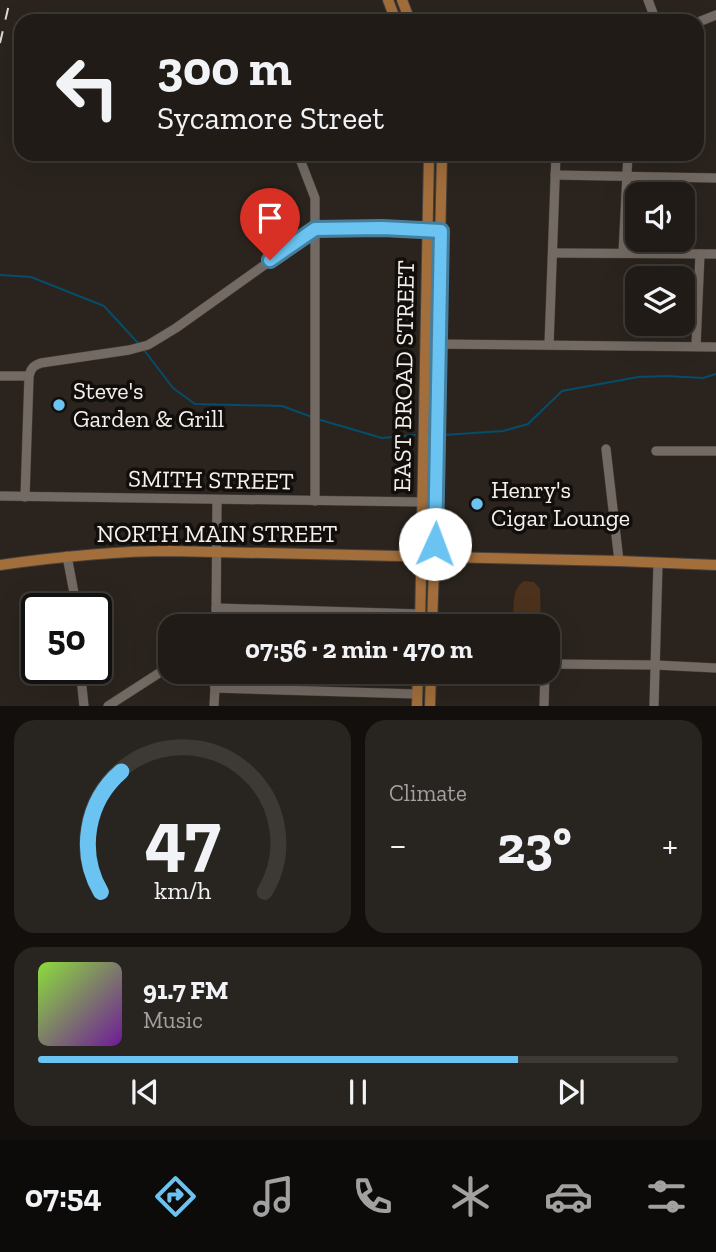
<!DOCTYPE html>
<html lang="en">
<head>
<meta charset="utf-8">
<style>
	body { margin:0; font-family:"Zilla Slab",serif; background:#28241f; color:#f1f3f6; height:100vh; display:flex; flex-direction:column; font-size:26px; white-space:nowrap }
	* { box-sizing:border-box; margin:0 }
	p { font-size:23px; color:#a2a1a1 }
	.icon { flex:none; width:38px; height:38px; fill:none; stroke:currentColor; stroke-width:2; stroke-linecap:round; stroke-linejoin:round }
	.map { position:relative; height:706px; overflow:hidden }
	.panel { display:flex; flex-direction:column; gap:14px; padding:14px; background:#120f0c; flex:1 }
	.panel>* { flex:none }
	.hud { position:absolute; left:14px; top:14px; width:690px; height:147px; border-radius:21px; box-shadow:0 7px 28px #0002,0 0 0 2px #3d3935; background:#201b16; color:#f1f3f6; overflow:hidden }
	.buttons { position:absolute; left:625px; top:182px; display:grid; gap:14px }
	.buttons a { display:grid; place-items:center; width:70px; height:70px; border-radius:14px; background:#201b16; box-shadow:0 7px 28px #0002,0 0 0 2px #3d3935; font-size:35px }
	.speed { position:absolute; left:21px; top:593px; display:flex; gap:14px; font-size:35px; font-weight:700; text-align:center }
	.speed>* { display:grid; place-content:center; width:91px; height:91px; border-radius:50%; background:#201b16; box-shadow:0 7px 28px #0002,0 0 0 2px #3d3935; line-height:1 }
	.speed .limit { border:4px solid #111; border-radius:10px; background:#fff; color:#111 }
	.pin { position:absolute; display:grid; place-items:center; width:60px; height:60px; color:#fff; margin:-72px -30px; border-radius:50% 50% 50% 0; rotate:-45deg; box-shadow:0 0 7px #0007 }
	.pin .icon { rotate:45deg }
	.me { position:absolute; width:77px; margin:-38px; rotate:2deg; stroke-linejoin:round; filter:drop-shadow(0 0 5px #0008) }
	.turn { display:flex; align-items:center; gap:24px; height:147px; padding:0 28px; font-size:32px }
	.turn .icon { width:91px; height:91px; stroke-width:2.5 }
	.turn b { display:block; font-size:49px; line-height:60px }
	.big { font-size:52px; font-weight:700; line-height:1.1 }
	.panel .card { flex:1; display:flex; flex-direction:column; justify-content:center; gap:10px; min-width:0; padding:0 24px; border-radius:21px; background:#28241f }
	.panel .dial { align-items:center; gap:0 }
	.dial svg { height:182px; overflow:visible; fill:none; stroke:#3d3935; stroke-width:7; stroke-linecap:round; text-anchor:middle }
	.dial text { fill:#f1f3f6; stroke:none }
	.song { display:flex; align-items:center; gap:21px }
	.cover { width:84px; height:84px; border-radius:10px; background:linear-gradient(135deg,hsl(90 70% 55%),hsl(280 70% 35%)) }
	.played { height:7px; border-radius:4px; background:linear-gradient(90deg,#6bc3f2 75%,#3d3935 75%) }
	.keys { display:flex; justify-content:space-around; direction:ltr }
	.heat { display:flex; justify-content:space-between; align-items:center; font-size:38px; direction:ltr }
	.panel .tiles { flex:1; display:grid; gap:14px; grid-template-columns:1fr 1fr }
	.card:last-child { grid-column:span 2 }
	.trip { position:absolute; left:158px; top:614px; width:402px; height:70px; border-radius:21px; background:#201b16; box-shadow:0 7px 28px #0002,0 0 0 2px #3d3935; font-weight:700; line-height:70px; text-align:center }
	.tab-bar { display:flex; height:112px; justify-content:space-around; align-items:center; background:#0d0b09; color:#a2a1a1 }
	.tab-bar .icon { width:49px; height:49px }
	.tab-bar .on { color:#6bc3f2 }
	.tab-bar b { font-size:32px; color:#f1f3f6 }
	.map>svg:first-child { display:block }
	.green { fill:#4c321c }
	.lines { fill:none; stroke-linecap:round; stroke-linejoin:round }
	.stream { stroke:#044d6b; stroke-width:2 }
	.minor-casing { stroke:#463f3a; stroke-width:10 }
	.major-casing { stroke:#463f3a; stroke-width:12 }
	.minor { stroke:#736a63; stroke-width:9 }
	.major { stroke:#a26e3b; stroke-width:10 }
	.rail { stroke:#dfdad6; stroke-width:2; stroke-dasharray:12 12; stroke-linecap:butt }
	.route-casing { stroke:#467f9d; stroke-width:18 }
	.route { stroke:#6bc3f2; stroke-width:12 }
	.poi-dot { fill:#6bc3f2; stroke:#110e0b; stroke-width:2.5 }
	.labels { text-anchor:middle; stroke-width:7; stroke-linejoin:round; paint-order:stroke }
	.street-label { font-size:24px; fill:#f5f0ec; stroke:#110e0b }
	.poi-label { font-size:24px; fill:#f5f0ec; stroke:#110e0b; text-anchor:start }
</style>
</head>
<body>
<div class="map">
<svg width="716" height="706" viewBox="0 0 716 706">
	<rect width="100%" height="100%" fill="#2b241e"/>
	<path class="green" d="M 524,581 L 534,582 L 540,589 L 541,626 L 514,626 C 514,612 510,590 524,581 Z"/>
	<g class="lines">
		<g class="stream">
			<polyline points="0,275 31,277 104,306 138,343"/>
			<polyline points="144,350 173,388 195,404 282,406 312,417"/>
			<polyline points="317,419 382,438 415,435"/>
			<polyline points="443,435 503,431 528,424 562,391 638,377 667,376 703,378 716,374"/>
		</g>
		<g class="minor-casing">
			<g id="minor">
				<polyline points="648,0 656,21"/>
				<polyline points="696,23 716,15"/>
				<polyline points="298,154 315,198 315,501"/>
				<polyline points="555,175 716,178"/>
				<polyline points="553,253 716,254"/>
				<polyline points="623,253 628,154"/>
				<polyline points="431,344 716,347"/>
				<polyline points="549,345 556,154"/>
				<polyline points="696,346 700,254"/>
				<polyline points="0,376 29,376"/>
				<polyline points="606,449 619,561"/>
				<polyline points="656,451 716,451"/>
				<polyline points="0,496 422,502"/>
				<path d="M 25,497 L 29,376 C 31,368 33,366 41,363 L 129,350 L 148,345 L 176,328 L 315,229 L 382,228 L 441,231"/>
				<polyline points="67,556 77,609"/>
				<polyline points="216,608 420,614"/>
				<polyline points="216,626 217,500"/>
				<polyline points="548,664 655,665 716,668"/>
				<polyline points="80,668 84,706"/>
				<polyline points="212,672 215,688 214,706"/>
				<polyline points="215,688 417,694"/>
				<polyline points="108,706 170,666"/>
				<polyline points="544,706 545,672"/>
				<polyline points="654,706 658,563"/>
			</g>
		</g>
		<g class="major-casing">
			<g id="major">
				<polyline points="388,0 396,21"/>
				<polyline points="402,0 410,21"/>
				<path d="M 0,565 C 57,557 114,551 171,551 L 619,561 L 716,565"/>
				<polyline points="420,626 429,154"/>
				<polyline points="432,626 437,478 435,463 442,154"/>
				<polyline points="417,706 418,672"/>
				<polyline points="430,706 431,672"/>
			</g>
		</g>
		<use href="#minor" class="minor"/>
		<use href="#major" class="major"/>
		<polyline class="rail" points="0,43 10,0"/>
	</g>
	<g class="lines">
		<g class="route-casing">
			<polyline id="route" points="270,260 315,229 382,228 441,231 435,544"/>
		</g>
		<use href="#route" class="route"/>
	</g>
	<g class="poi-dot">
		<circle cx="59" cy="405" r="7"/>
		<circle cx="477" cy="504" r="7"/>
	</g>
	<g class="labels">
		<g class="street-label">
			<text transform="translate(404 376) rotate(-89)" y="8">EAST BROAD STREET</text>
			<text transform="translate(211 480) rotate(1)" y="8">SMITH STREET</text>
			<text x="217" y="542">NORTH MAIN STREET</text>
		</g>
		<g class="poi-label">
			<text x="73" y="399">Steve's<tspan x="73" dy="28">Garden &amp; Grill</tspan></text>
			<text x="491" y="498">Henry's<tspan x="491" dy="28">Cigar Lounge</tspan></text>
		</g>
	</g>
</svg>
<div class="buttons">
<a><svg class="icon" aria-label="sound" viewBox="0 0 24 24"><path d="M4 9h4l5-4v14l-5-4H4zM17 9q2 3 0 6"/></svg></a>
<a><svg class="icon" aria-label="layers" viewBox="0 0 24 24"><path d="M12 4l9 5-9 5-9-5zM3 14l9 5 9-5"/></svg></a>
</div>
<div class="speed"><div class="limit">50</div></div>
<div class="pin" style="left:270px;top:260px;background:#d93025"><svg class="icon" aria-label="arrive" viewBox="0 0 24 24"><path d="M6 21V4h12l-3 4 3 4H6"/></svg></div>
<svg class="me" style="left:435px;top:544px" viewBox="-20 -20 40 40"><circle r="19" fill="#fff"/><path d="M0-13L10 11 0 6-10 11z" fill="#6bc3f2"/></svg>
<div class="trip">07:56 · 2 min · 470 m</div>
<div class="hud">
<div class="turn"><svg class="icon" aria-label="left" viewBox="0 0 24 24"><path d="M17 20v-9H6M10 6l-5 5 5 5"/></svg><div><b>300 m</b>Sycamore Street</div></div>
</div>
</div>
<section class="panel">
<div class="tiles">
<div class="card dial"><svg viewBox="0 0 100 80">
<path d="M14 69A42 42 0 1 1 86 69"/>
<path d="M14 69A42 42 0 0 1 23 16" stroke="#6bc3f2"/>
<text x="50" y="56" font-size="32" font-weight="700">47</text>
<text x="50" y="72" font-size="11">km/h</text>
</svg></div>
<div class="card"><p>Climate</p>
<div class="heat"><a>−</a><b class="big">23°</b><a>+</a></div>
</div>
<div class="card">
<div class="song"><i class="cover"></i><div><b>91.7 FM</b><p>Music</p></div></div>
<div class="played"></div>
<div class="keys"><svg class="icon" aria-label="previous" viewBox="0 0 24 24"><path d="M18 5L8 12l10 7zM5 5v14"/></svg><svg class="icon" aria-label="pause" viewBox="0 0 24 24"><path d="M8 5v14M16 5v14"/></svg><svg class="icon" aria-label="next" viewBox="0 0 24 24"><path d="M6 5l10 7-10 7zM19 5v14"/></svg></div>
</div>
</div>
</section>
<nav class="tab-bar">
<b>07:54</b>
<svg class="icon on" aria-label="directions" viewBox="0 0 24 24"><path d="M12 3l9 9-9 9-9-9zM9 14v-3h6M13 9l2 2-2 2"/></svg>
<svg class="icon" aria-label="music" viewBox="0 0 24 24"><path d="M9 18V5l10-2v13"/><circle cx="6" cy="18" r="3"/><circle cx="16" cy="16" r="3"/></svg>
<svg class="icon" aria-label="phone" viewBox="0 0 24 24"><path d="M5 4h4l2 5-3 2q2 4 5 5l2-3 5 2v4C11 20 4 13 5 4z"/></svg>
<svg class="icon" aria-label="climate" viewBox="0 0 24 24"><path d="M12 3v18M4 7l16 10M4 17L20 7"/></svg>
<svg class="icon" aria-label="car" viewBox="0 0 24 24"><path d="M5 17H2v-5l4-1 3-4h7l3 4 3 1v5h-3M9 17h6M6 11h13"/><circle cx="7" cy="17" r="2"/><circle cx="17" cy="17" r="2"/></svg>
<svg class="icon" aria-label="filters" viewBox="0 0 24 24"><path d="M4 7h16M4 17h16"/><circle cx="9" cy="7" r="2"/><circle cx="15" cy="17" r="2"/></svg>
</nav>
</body>
</html>
